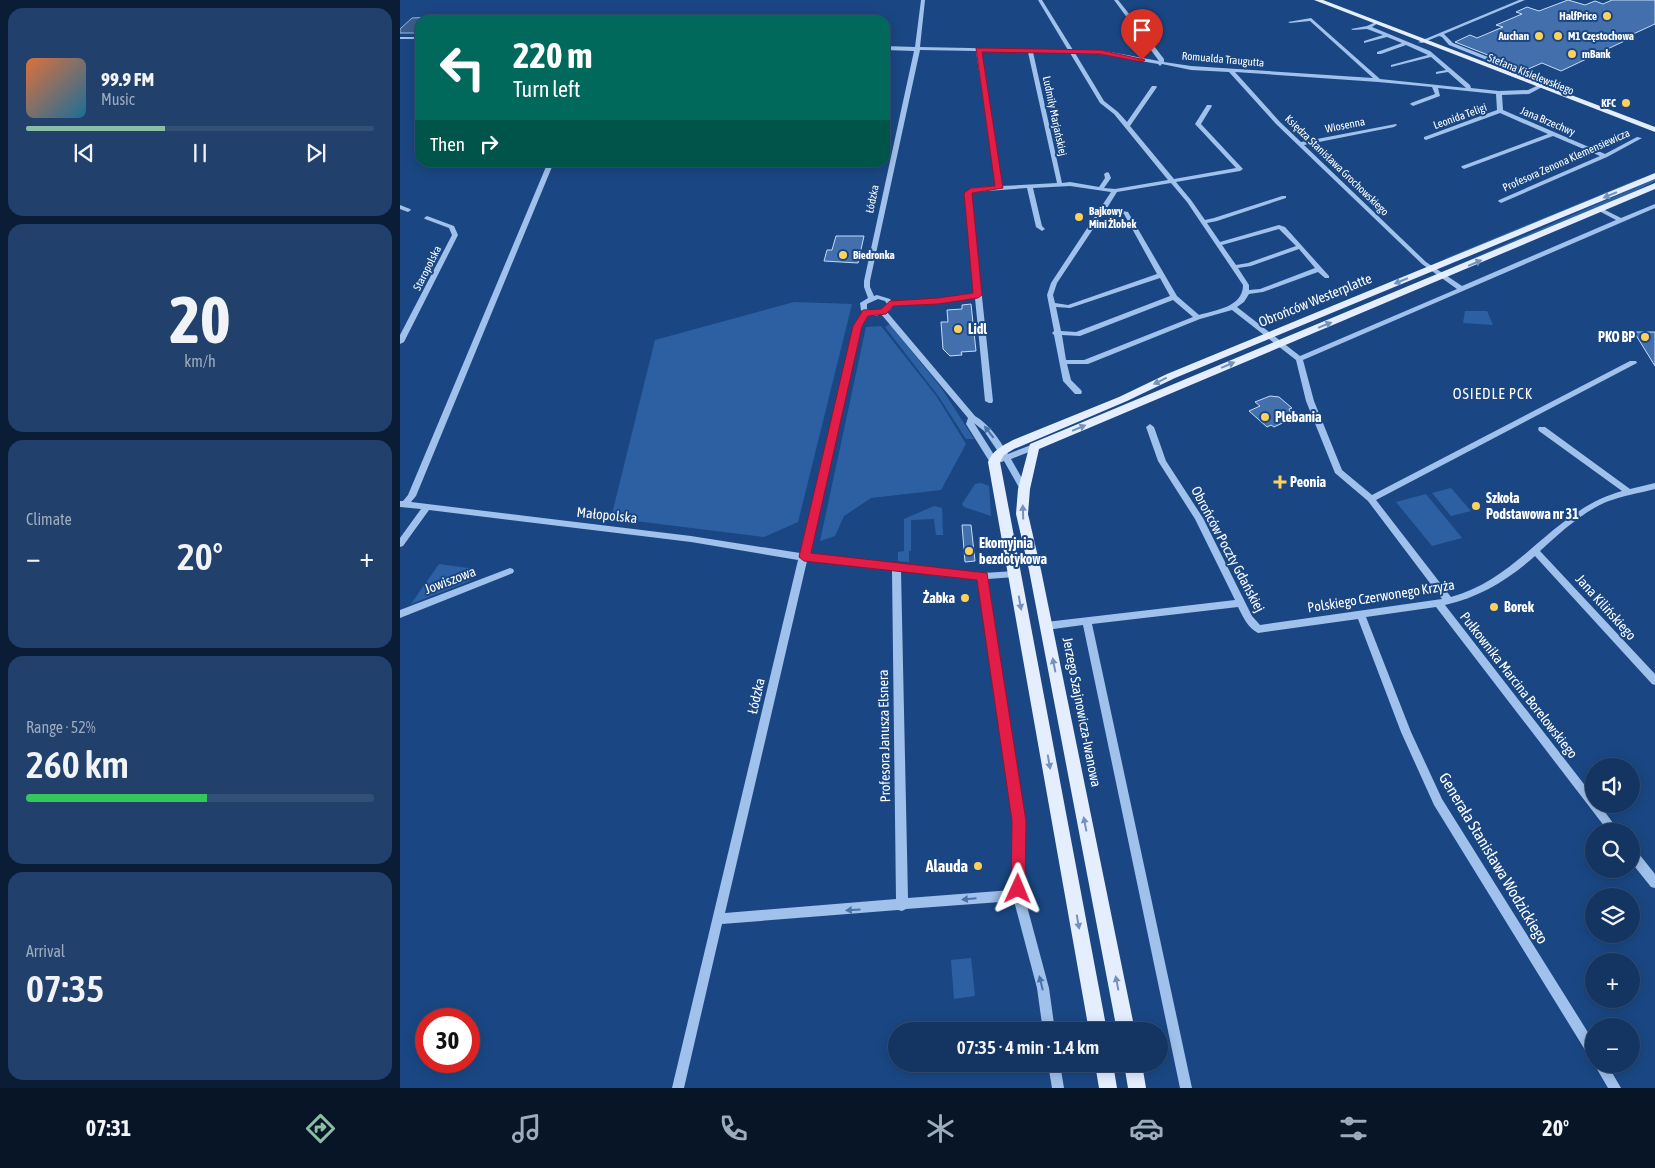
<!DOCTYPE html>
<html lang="en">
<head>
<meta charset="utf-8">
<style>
	body { margin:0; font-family:"Asap Condensed",sans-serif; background:#21406b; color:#f1f3f6; height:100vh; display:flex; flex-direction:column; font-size:19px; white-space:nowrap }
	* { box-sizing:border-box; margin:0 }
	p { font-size:16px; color:#9dabbe }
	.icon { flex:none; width:28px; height:28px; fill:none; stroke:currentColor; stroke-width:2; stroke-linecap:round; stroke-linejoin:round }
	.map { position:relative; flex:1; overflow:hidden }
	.sheet { display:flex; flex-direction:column; gap:8px; padding:8px; background:#0b1d36; width:400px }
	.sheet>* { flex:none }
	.guide { position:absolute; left:15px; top:15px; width:475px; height:152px; border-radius:15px; box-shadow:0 2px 12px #0003,0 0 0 1px #335077; background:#00695c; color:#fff; overflow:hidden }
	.fabs { position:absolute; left:1185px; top:758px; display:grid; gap:10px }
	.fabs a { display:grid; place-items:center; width:55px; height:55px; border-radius:50%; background:#143562; box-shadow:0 2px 12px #0003,0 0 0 1px #335077; font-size:25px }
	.speed { position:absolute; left:15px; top:1008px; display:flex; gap:10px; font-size:25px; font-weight:700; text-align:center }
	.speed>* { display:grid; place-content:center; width:65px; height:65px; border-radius:50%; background:#143562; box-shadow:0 2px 12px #0003,0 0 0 1px #335077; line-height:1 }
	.speed .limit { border:8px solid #d22; background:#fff; color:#111 }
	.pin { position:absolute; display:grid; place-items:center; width:42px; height:42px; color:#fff; margin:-51px -21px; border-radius:50% 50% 50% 0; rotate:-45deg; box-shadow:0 0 5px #0007 }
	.pin .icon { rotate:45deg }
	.me { position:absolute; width:55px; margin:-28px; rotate:1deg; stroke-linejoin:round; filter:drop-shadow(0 0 4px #0008) }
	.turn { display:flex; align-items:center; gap:18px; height:105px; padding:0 15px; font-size:22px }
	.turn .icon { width:65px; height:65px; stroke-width:2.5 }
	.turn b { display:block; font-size:35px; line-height:42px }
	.then { display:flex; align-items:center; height:48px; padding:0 15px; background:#0003; gap:10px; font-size:19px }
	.big { font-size:38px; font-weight:600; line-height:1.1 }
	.sheet .card { flex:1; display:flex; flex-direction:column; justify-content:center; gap:8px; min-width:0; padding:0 18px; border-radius:15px; background:#21406b }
	.sheet .dial { align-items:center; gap:0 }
	.dial b { font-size:65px; line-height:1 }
	.song { display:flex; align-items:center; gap:15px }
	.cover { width:60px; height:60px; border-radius:8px; background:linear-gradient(135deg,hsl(20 70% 55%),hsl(200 70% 35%)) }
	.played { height:5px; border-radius:2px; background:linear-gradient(90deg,#8abfa5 40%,#335077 40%) }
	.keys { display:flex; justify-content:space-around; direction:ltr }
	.heat { display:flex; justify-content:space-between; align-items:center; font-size:28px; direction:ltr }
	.charge { height:8px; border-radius:4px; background:linear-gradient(90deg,#34c759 52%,#335077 0) }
	.trip { position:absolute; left:488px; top:1022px; width:280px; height:50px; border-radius:25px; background:#143562; box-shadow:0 2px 12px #0003,0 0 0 1px #335077; font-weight:600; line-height:50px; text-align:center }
	.dock { display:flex; height:80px; justify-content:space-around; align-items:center; background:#081527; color:#9dabbe }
	.dock .icon { width:35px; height:35px }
	.dock .active { color:#8abfa5 }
	.dock b { font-size:22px; color:#f1f3f6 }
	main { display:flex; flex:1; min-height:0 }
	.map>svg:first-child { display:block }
	.green { fill:#2d60a2 }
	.water { fill:#3c5e8b; stroke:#93bbed }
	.building { fill:#4370ad; stroke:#c5dbf8 }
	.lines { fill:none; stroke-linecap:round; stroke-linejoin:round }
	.minor { fill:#a0c1eb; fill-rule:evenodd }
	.major { fill:#e4eeff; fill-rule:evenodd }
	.oneway { fill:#7592bb }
	.oneway2 { fill:#4972a7 }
	.route { fill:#e11d48; stroke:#92132f }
	.poi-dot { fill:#fdd15c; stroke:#1a4783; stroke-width:2 }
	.labels { text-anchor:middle; stroke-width:4; stroke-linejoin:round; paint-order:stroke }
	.far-poi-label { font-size:11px; font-weight:bold; fill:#fff; stroke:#1a4783; text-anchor:start }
	.far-street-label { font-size:11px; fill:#fff; stroke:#1a4783 }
	.street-label { font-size:14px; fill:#fff; stroke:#1a4783 }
	.poi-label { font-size:14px; font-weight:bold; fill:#fff; stroke:#1a4783; text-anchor:start }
	.neighbourhood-label { font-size:15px; letter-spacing:1px; fill:#fff; stroke:#1a4783 }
	.near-street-label { font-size:16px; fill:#fff; stroke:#1a4783 }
	.near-poi-label { font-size:16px; font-weight:bold; fill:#fff; stroke:#1a4783; text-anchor:end }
</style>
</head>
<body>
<main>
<section class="sheet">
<div class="card">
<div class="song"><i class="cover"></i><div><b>99.9 FM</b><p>Music</p></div></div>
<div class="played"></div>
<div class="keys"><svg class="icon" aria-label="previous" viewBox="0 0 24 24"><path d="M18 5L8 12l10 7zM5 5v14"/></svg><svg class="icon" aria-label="pause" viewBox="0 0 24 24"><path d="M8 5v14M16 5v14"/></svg><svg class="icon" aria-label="next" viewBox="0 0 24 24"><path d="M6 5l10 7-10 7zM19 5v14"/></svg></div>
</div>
<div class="card dial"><b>20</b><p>km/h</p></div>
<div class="card"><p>Climate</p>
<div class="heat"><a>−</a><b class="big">20°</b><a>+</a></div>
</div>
<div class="card"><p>Range · 52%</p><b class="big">260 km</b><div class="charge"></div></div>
<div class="card"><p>Arrival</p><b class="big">07:35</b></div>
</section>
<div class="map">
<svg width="1255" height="1088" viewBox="0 0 1255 1088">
	<rect width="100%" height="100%" fill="#1a4783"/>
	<g class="green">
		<polygon points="1243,177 1237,181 1046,259 1046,258"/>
		<polygon points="1255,179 1255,181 1228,195 1057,267 1055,266"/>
		<polygon points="394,302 452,304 398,522 364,537 211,518 255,340"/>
		<polygon points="1065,311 1087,311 1093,325 1063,323"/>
		<polygon points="490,324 542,389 574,439 566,439 539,397 485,327"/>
		<polygon points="481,326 537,397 566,444 541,490 471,498 444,516 435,536 420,541 466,327"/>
		<polygon points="581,483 589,486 591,516 564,507 562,504 575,484"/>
		<polygon points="1051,488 1071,511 1051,516 1032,493"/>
		<polygon points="1026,494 1062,538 1032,546 996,502"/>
		<polygon points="534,506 542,508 543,535 536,535 534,519 511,520 511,551 509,551 509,562 498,561 498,552 504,551 504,519"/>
		<polygon points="39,564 75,569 70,581 11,604"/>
		<polygon points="571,958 575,996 554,999 551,960"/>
	</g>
	<polygon class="water" points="32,17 81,18 79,20 20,20 20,33 0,33 0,29 12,18"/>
	<g class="building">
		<polygon points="1168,0 1185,5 1195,1 1203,4 1212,0 1255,0 1255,24 1231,35 1235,36 1161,71 1142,63 1126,70 1055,42 1070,35 1077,38 1103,27 1096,25 1122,14 1116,12 1127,7 1139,11"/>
		<polygon points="436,236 464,236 458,263 424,261 427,250 432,250"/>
		<polygon points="571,304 576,351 561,352 562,355 550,356 543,349 541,322 548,322 547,310 562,309 562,305"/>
		<polygon points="1234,332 1255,332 1255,366"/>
		<polygon points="870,396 879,397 892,408 889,409 891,413 888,415 890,416 887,418 889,420 874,427 871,425 867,427 849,411 860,406 855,402"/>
		<polygon points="562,525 571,525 575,561 565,562"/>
	</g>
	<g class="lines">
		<g class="minor">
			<path d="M 521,0 L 525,0 L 520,47 L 668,50 L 638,0 L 642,0 L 673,50 L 700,50 L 759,61 L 714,0 L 718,0 L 738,25 L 752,24 L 741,10 L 743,9 L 757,24 L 757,26 L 755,26 L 740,28 L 764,59 L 764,62 L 791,66 L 973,78 L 910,21 L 890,23 L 888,22 L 911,18 L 980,79 L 1066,88 L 1048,72 L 1036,74 L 1036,72 L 1046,70 L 1031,57 L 991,67 L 991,65 L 1028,55 L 1006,45 L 981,54 L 977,54 L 977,52 L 1002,43 L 987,37 L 964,43 L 964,41 L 983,35 L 967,29 L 953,30 L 951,29 L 967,26 L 976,22 L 978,23 L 972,27 L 1030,51 L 1070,85 L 1071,88 L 1099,91 L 1128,90 L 1141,84 L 1146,85 L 1129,94 L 1102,95 L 1103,110 L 1205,154 L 1237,137 L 1242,138 L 1207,157 L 1101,203 L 1098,201 L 1099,200 L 1200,156 L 1153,136 L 1064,169 L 1061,167 L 1062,166 L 1148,134 L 1100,113 L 1026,140 L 1024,139 L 1024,137 L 1097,110 L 1096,94 L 1038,88 L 1040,96 L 1013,106 L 1010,104 L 1011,103 L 1035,94 L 1032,87 L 978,82 L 835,72 L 880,122 L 901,142 L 996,124 L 997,125 L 994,127 L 904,145 L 1026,262 L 1062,286 L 1216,220 L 1199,211 L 1199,209 L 1203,209 L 1221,218 L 1255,204 L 1255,208 L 903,360 L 914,401 L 942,470 L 972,495 L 1230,361 L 1236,361 L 1237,363 L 976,500 L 1051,597 C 1121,578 1153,510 1222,491 L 1139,431 L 1138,429 L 1139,427 L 1145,427 L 1230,489 L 1255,483 L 1255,489 C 1239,493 1222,496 1206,502 C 1181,513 1160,533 1140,551 L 1255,674 L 1255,685 L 1252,684 L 1135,556 C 1108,580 1080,597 1045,605 L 1194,797 L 1194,804 L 1199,804 L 1219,831 L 1208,831 L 1036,607 L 966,617 L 1011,732 L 1042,799 L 1194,1042 L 1194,1060 L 1190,1058 L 1034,805 L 1001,732 L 958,619 L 858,633 C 848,628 843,617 838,607 L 692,624 L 792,1088 L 780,1088 L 683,625 L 646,630 L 643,629 L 641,626 L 643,623 L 646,622 L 835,600 L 795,519 L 758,461 L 746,427 L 750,424 L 754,427 L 766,461 L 803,518 L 852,616 L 860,625 L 1042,599 L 968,501 L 935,473 L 906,401 L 896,360 L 832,310 L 800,319 L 688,364 L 667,364 L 671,380 L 681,390 L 682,392 L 681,394 L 675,394 L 663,381 L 654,335 L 652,333 L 654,331 L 647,295 L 651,283 L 711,192 L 670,186 L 633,188 L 642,226 L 645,229 L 642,231 L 636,227 L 627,188 L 573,192 L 571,193 L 593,401 L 592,403 L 589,403 L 585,401 L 575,298 L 538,303 L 493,306 L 490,310 L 487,312 L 575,416 C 590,425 599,439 608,454 L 631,445 L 637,445 L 638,447 L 637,449 L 611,459 L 628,489 L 627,491 L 621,491 L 604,461 L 594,465 L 591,464 L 566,424 L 568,418 L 481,314 L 476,316 L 468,314 L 462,326 L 408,555 L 583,573 L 615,571 L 618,572 L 619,574 L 618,576 L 615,577 L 588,579 L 624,821 L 624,895 L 649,988 L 655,1031 L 643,1031 L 637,988 L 614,901 L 506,909 L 502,911 L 498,910 L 322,924 L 284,1088 L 272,1088 L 398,560 L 291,542 L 29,510 L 3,546 L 0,547 L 0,538 L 21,509 L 0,507 L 0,501 L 3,501 L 8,495 L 148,162 L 154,162 L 16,496 L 11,502 L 291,536 L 400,553 L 454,326 L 463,312 L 461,310 L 460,303 L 468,298 L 464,287 L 464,281 L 514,51 L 485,50 L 485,46 L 515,47 ZM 520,50 L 576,51 L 596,186 L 571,188 L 565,193 L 575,293 L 538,299 L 492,302 L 490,299 L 477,295 L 474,296 L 470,287 L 470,281 ZM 581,51 L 628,52 L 657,183 L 602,186 ZM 633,52 L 670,53 L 700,103 L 714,114 L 768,180 L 715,189 L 704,188 L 711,178 L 709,173 L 707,172 L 704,174 L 705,178 L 699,187 L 670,182 L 662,183 ZM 675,53 L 700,54 L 758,64 L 760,66 L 762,64 L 791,70 L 829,72 L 876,124 L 1022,264 L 1057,289 L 900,356 L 837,307 L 844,302 L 849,294 L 863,292 L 918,272 L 925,278 L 929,278 L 929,276 L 885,227 L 879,225 L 820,242 L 807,223 L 817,221 L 886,198 L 886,196 L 882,196 L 814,218 L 805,220 L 791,200 L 776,182 L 840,171 L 843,169 L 801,124 L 812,106 L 811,105 L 807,105 L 795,124 L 836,168 L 774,179 L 730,126 L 757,87 L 756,86 L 752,86 L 727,122 L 718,112 L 704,101 ZM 771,183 L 787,202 L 843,285 C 843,307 816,310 799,315 L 777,296 L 728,212 L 707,208 L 717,192 ZM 705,211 L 724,214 L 757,274 L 668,305 L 655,303 L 653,295 L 657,283 ZM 879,229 L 896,246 L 848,263 L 836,265 L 822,245 ZM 899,249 L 915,268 L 860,289 L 849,290 L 849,285 L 838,268 L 851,266 ZM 760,278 L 770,296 L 676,332 L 661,331 L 656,307 L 670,308 ZM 478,299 L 485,301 L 487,304 L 485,308 L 476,312 L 467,309 L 467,304 ZM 773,300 L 793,317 L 684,360 L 666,360 L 662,335 L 680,336 ZM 574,423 L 584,431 L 601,456 L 596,458 ZM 407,561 L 492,570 L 496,899 L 325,913 ZM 501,571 L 579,579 L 614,821 L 612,890 L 508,898 Z"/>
			<polygon points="1119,0 1125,0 1044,34 1053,43 1123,71 1123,73 1119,73 1049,45 1042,37 1039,36 1022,43 1018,42"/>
			<rect x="0" y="37" width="20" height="2"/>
			<polygon points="0,205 10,209 11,210 8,212 0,209"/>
			<polygon points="27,216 54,226 58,235 4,342 0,344 0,335 52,235 49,228 25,219 24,218"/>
			<polygon points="110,568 113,569 114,571 113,573 0,618 0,610"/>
			<polygon points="1231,848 1235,849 1255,874 1255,888 1251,887 1231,862"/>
			<polygon points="648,1064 660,1064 664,1088 652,1088"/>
			<polygon points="1194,1064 1207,1064 1221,1088 1208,1088"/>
		</g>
		<g class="major">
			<polygon points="914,0 923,0 1255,127 1255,132"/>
			<path d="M 1255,173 L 1255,179 L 775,378 L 727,401 L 614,449 L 604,455 L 600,462 L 707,1031 L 689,1031 L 588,462 C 593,450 602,446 613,440 L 719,397 L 767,374 Z"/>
			<polygon points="1255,183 1255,189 639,449 630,489 628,514 641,570 735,1031 717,1031 629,570 616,514 618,489 630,444"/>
			<polygon points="695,1064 713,1064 717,1088 699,1088"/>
			<polygon points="724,1064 742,1064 746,1088 728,1088"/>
		</g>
	</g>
	<defs><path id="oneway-solid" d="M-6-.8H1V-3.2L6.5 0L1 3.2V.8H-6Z" transform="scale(1.25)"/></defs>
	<g class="oneway">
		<use href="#oneway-solid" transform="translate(1210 195) rotate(157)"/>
		<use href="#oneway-solid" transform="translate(1075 263) rotate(-23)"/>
		<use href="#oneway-solid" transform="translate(1001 281) rotate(158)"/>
		<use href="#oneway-solid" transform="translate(925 325) rotate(-22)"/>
		<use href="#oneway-solid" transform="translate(828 365) rotate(-23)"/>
		<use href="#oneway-solid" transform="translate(760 381) rotate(154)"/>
		<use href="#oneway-solid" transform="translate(679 428) rotate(-23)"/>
		<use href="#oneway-solid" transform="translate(623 512) rotate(-92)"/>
		<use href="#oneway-solid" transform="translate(620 603) rotate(80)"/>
		<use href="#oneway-solid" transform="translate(654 665) rotate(-101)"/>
		<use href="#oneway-solid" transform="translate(649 762) rotate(80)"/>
		<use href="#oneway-solid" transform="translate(685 824) rotate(-101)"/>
		<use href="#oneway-solid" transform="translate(678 922) rotate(80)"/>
		<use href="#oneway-solid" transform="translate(717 983) rotate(-101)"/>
	</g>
	<g class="oneway2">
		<use href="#oneway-solid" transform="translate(589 432) rotate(-128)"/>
		<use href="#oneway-solid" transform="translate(569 899) rotate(175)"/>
		<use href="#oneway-solid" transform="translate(453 910) rotate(176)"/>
		<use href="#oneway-solid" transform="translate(641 983) rotate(-104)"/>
	</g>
	<polygon class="route" points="576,48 700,50 745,60 742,62 700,54 582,52 603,188 572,193 582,295 578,298 538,304 493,306 486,314 468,316 462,326 411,553 587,573 626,821 625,889 623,894 618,896 613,894 611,889 612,821 577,580 404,561 399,557 453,326 463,310 481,309 490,301 538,298 573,293 564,193 571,188 595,186"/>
	<g class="poi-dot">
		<circle cx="1207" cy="16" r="5"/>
		<circle cx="1139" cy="36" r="5"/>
		<circle cx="1158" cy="36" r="5"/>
		<circle cx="1172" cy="54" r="5"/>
		<circle cx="1226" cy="103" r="5"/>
		<circle cx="679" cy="217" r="5"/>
		<circle cx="443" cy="255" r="5"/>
		<circle cx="558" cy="329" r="5"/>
		<circle cx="1245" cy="337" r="5"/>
		<circle cx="865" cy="417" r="5"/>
		<path d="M877.5 474.5h5v5h5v5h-5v5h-5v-5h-5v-5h5z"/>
		<circle cx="1076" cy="506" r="5"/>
		<circle cx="569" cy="551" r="5"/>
		<circle cx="565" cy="598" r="5"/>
		<circle cx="1094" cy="607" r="5"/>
		<circle cx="578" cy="866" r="5"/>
	</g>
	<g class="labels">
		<g class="far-poi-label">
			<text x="1197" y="20" text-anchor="end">HalfPrice</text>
			<text x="1129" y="40" text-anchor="end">Auchan</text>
			<text x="1168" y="40">M1 Częstochowa</text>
			<text x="1182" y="58">mBank</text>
			<text x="1216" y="107" text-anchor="end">KFC</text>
			<text x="689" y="215">Bajkowy<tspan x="689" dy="13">Mini Żłobek</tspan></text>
			<text x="453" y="259">Biedronka</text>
		</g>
		<g class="far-street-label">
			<text transform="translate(823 59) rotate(5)" y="4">Romualda Traugutta</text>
			<text transform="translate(1131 74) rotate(22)" y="4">Stefana Kisielewskiego</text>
			<text transform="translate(655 116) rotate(78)" y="4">Ludmiły Marjańskiej</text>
			<text transform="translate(1060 116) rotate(-20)" y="4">Leonida Teligi</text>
			<text transform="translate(1148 121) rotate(23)" y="4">Jana Brzechwy</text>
			<text transform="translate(945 125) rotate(-11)" y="4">Wiosenna</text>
			<text transform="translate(1166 160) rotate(-24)" y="4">Profesora Zenona Klemensiewicza</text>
			<text transform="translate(937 165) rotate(44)" y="4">Księdza Stanisława Grochowskiego</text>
			<text transform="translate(472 199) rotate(-78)" y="4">Łódzka</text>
			<text transform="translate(27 268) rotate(-63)" y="4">Staropolska</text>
		</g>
		<g class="street-label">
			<text transform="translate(915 300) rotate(-22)" y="5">Obrońców Westerplatte</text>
			<text transform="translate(207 515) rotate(6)" y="5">Małopolska</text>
			<text transform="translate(828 549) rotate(62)" y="5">Obrońców Poczty Gdańskiej</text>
			<text transform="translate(50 580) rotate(-21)" y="5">Jowiszowa</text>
			<text transform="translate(981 596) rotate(-9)" y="5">Polskiego Czerwonego Krzyża</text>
			<text transform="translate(1206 607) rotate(48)" y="5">Jana Kilińskiego</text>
			<text transform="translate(1119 685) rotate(52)" y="5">Pułkownika Marcina Borelowskiego</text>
			<text transform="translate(356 696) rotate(-77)" y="5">Łódzka</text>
			<text transform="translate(682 712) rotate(79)" y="5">Jerzego Szajnowicza-Iwanowa</text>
			<text transform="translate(484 736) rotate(-91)" y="5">Profesora Janusza Elsnera</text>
		</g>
		<g class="poi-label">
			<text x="568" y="334">Lidl</text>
			<text x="1235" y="342" text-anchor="end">PKO BP</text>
			<text x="875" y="422">Plebania</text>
			<text x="890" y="487">Peonia</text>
			<text x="1086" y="503">Szkoła<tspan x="1086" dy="16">Podstawowa nr 31</tspan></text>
			<text x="579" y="548">Ekomyjnia<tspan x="579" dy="16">bezdotykowa</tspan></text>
			<text x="555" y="603" text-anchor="end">Żabka</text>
			<text x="1104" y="612">Borek</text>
		</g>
		<g class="neighbourhood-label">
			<text x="1093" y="399">OSIEDLE PCK</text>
		</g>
		<g class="near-street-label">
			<text transform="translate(1094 858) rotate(59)" y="6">Generała Stanisława Wodzickiego</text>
		</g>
		<g class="near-poi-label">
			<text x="568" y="872">Alauda</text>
		</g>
	</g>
</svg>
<div class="fabs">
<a><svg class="icon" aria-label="sound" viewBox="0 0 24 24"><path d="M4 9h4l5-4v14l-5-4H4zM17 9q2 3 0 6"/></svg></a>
<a><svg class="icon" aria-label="search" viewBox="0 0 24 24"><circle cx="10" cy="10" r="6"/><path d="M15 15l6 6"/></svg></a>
<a><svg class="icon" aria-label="layers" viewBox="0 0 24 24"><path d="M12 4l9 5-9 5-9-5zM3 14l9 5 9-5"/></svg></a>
<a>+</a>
<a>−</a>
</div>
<div class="speed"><div class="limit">30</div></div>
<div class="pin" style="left:742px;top:60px;background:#d93025"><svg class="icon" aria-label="arrive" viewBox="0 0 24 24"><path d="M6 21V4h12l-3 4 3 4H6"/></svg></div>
<svg class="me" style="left:618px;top:889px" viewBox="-20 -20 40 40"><path d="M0-17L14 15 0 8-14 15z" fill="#e11d48" stroke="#fff" stroke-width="4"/></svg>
<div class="trip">07:35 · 4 min · 1.4 km</div>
<div class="guide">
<div class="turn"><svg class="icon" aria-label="left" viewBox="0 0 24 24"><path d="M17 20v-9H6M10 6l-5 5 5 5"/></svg><div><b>220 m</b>Turn left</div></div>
<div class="then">Then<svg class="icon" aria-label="right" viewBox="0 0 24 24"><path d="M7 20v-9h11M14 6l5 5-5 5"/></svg></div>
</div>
</div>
</main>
<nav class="dock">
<b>07:31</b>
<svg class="icon active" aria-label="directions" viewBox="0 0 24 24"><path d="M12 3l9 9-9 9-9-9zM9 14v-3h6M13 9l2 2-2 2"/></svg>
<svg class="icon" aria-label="music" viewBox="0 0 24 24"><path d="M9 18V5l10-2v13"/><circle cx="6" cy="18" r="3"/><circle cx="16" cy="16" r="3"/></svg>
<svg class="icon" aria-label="phone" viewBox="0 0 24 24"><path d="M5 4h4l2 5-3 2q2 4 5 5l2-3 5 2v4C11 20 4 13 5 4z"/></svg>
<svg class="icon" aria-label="climate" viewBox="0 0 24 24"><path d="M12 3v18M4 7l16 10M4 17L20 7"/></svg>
<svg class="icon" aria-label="car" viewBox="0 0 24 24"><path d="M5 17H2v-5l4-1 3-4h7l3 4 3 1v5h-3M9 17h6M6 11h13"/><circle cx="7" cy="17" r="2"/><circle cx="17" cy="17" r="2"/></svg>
<svg class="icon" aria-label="filters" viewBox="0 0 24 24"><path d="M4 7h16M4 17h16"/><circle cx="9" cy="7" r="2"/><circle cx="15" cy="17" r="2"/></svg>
<b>20°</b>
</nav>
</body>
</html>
